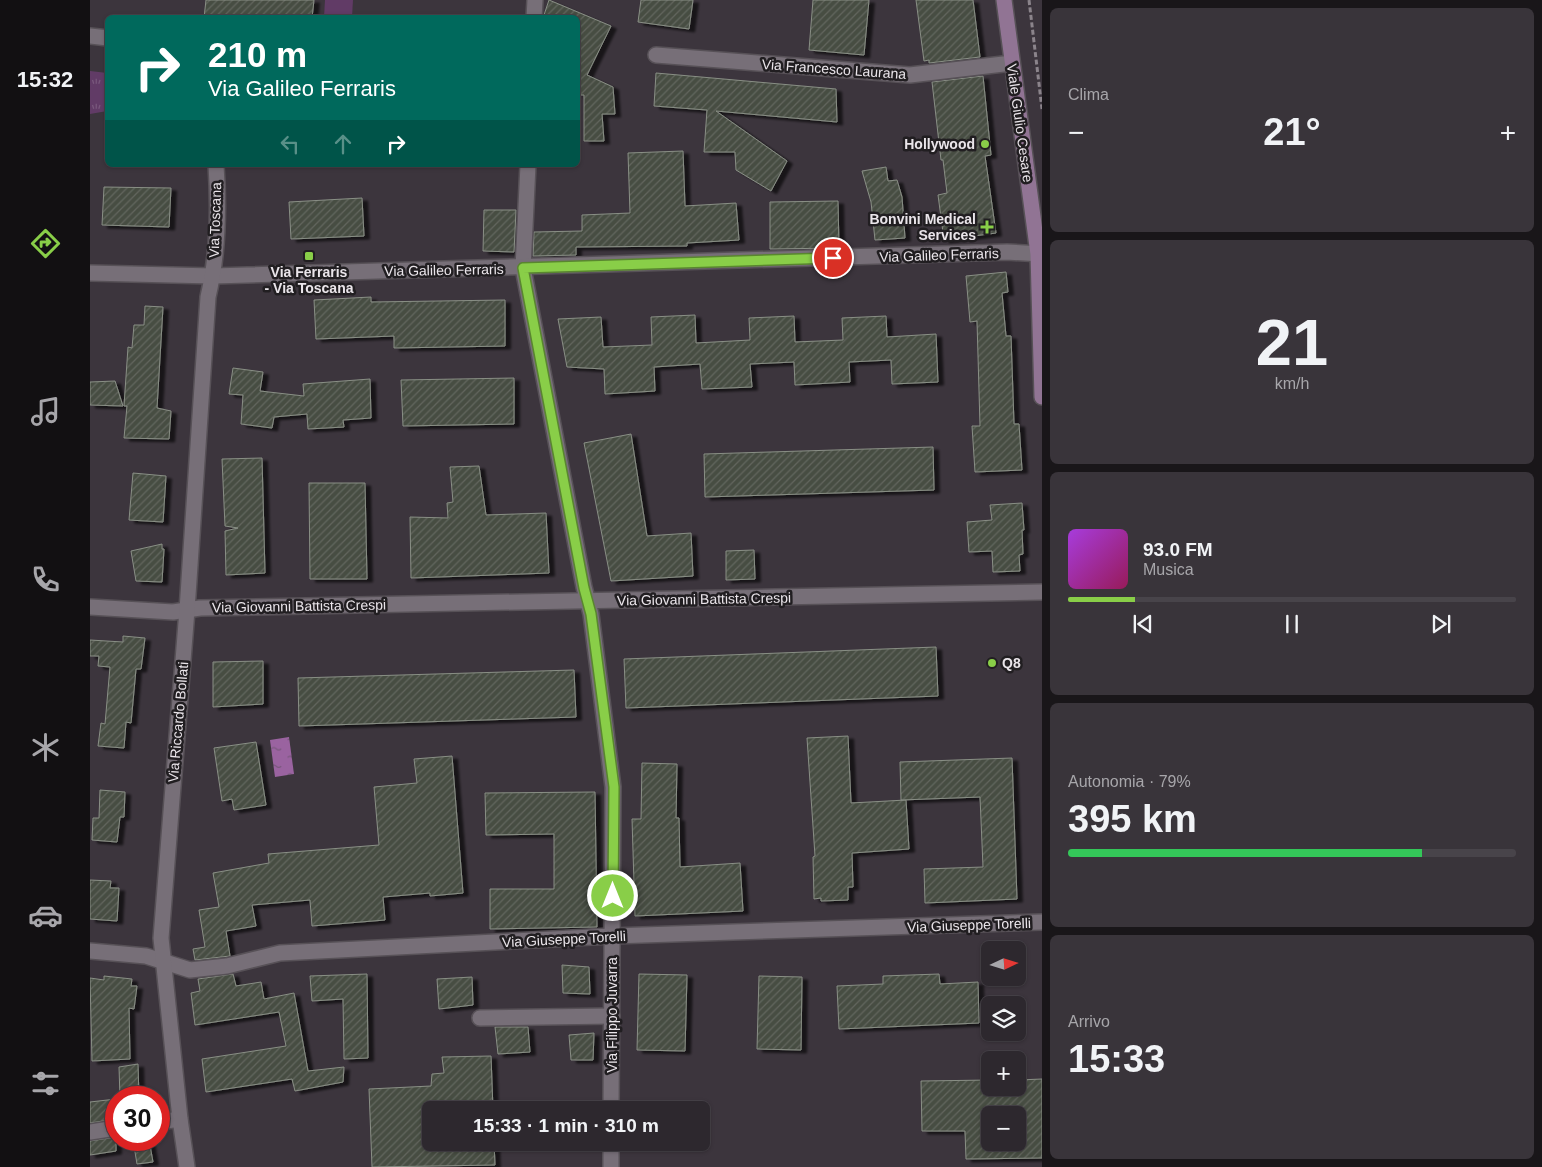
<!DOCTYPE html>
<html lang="it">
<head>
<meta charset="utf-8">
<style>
	body { margin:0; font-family:Helvetica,sans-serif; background:#39343a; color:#f1f3f6; height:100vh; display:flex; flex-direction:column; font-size:19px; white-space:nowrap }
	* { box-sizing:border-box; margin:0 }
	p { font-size:16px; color:#a7a6aa }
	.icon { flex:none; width:28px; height:28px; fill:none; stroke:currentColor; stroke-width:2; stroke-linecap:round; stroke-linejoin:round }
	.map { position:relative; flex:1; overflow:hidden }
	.panel { display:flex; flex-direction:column; gap:8px; padding:8px; background:#191619; width:500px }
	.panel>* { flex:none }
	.hud { position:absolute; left:15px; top:15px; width:475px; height:152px; border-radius:8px; box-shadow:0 1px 4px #0004,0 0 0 1px #48444a; background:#00695c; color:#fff; overflow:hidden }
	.needle { width:32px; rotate:86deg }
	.controls { position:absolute; left:891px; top:941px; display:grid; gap:10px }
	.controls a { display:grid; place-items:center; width:45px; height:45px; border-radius:8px; background:#2d282e; box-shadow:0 1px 4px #0004,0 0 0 1px #48444a; font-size:25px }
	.speed { position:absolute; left:15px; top:1086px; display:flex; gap:10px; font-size:25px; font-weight:700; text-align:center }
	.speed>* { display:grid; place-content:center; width:65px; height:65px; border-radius:50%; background:#2d282e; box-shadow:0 1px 4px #0004,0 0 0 1px #48444a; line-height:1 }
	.speed .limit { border:8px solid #d22; background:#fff; color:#111 }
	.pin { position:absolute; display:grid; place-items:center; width:42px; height:42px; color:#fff; margin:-21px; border:2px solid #fff; border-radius:50%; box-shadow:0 1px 5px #0007 }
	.me { position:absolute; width:55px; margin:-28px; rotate:0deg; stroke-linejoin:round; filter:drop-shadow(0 0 4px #0008) }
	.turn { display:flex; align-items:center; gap:18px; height:105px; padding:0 20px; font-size:22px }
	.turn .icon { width:65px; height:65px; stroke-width:2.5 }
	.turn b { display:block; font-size:35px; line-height:42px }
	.lanes { display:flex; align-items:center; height:48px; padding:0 20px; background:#0003; justify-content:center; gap:25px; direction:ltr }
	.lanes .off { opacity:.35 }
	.big { font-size:38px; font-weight:600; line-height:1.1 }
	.panel .tile { flex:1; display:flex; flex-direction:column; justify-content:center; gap:8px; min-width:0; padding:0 18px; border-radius:8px; background:#39343a }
	.panel .dial { align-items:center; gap:0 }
	.dial b { font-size:65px; line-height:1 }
	.song { display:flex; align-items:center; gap:15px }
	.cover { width:60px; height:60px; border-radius:8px; background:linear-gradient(135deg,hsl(280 70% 55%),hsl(330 70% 35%)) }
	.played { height:5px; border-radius:2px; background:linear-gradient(90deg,#89ce48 15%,#48444a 15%) }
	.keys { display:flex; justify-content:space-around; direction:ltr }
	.heat { display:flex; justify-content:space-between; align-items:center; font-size:28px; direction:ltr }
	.charge { height:8px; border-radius:4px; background:linear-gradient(90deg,#34c759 79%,#48444a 0) }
	.trip { position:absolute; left:332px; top:1101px; width:288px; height:50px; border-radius:8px; background:#2d282e; box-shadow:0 1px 4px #0004,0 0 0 1px #48444a; font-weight:600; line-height:50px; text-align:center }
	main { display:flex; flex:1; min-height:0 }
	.dock { display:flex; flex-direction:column; width:90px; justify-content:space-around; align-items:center; background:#121012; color:#a7a6aa }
	.dock .icon { width:35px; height:35px }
	.dock .active { color:#89ce48 }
	.dock b { font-size:22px; color:#f1f3f6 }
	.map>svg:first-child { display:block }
	.grass { fill:url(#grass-tufts) }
	.garden { fill:#613b66 }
	.water { fill:url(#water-ripples) }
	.building { fill:url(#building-hatch); stroke:#898f85; fill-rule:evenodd; filter:url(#shadow) }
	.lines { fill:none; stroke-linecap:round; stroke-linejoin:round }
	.street-casing { stroke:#575157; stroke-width:18 }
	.secondary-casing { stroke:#575157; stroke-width:18 }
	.path { stroke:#8b848b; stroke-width:3; stroke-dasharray:5 2.5; stroke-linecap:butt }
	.street { stroke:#776f78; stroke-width:15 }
	.secondary { stroke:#917494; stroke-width:15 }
	.route-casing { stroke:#59862f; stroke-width:12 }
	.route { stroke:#89ce48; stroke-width:9 }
	.poi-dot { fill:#89ce48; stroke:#211e21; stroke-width:2 }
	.labels { text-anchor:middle; stroke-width:5; stroke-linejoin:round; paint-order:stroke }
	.street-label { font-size:14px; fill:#eae5ea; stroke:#211e21 }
	.poi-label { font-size:14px; font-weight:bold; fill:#eae5ea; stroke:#211e21; text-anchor:end }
</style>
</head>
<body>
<main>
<nav class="dock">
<b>15:32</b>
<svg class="icon active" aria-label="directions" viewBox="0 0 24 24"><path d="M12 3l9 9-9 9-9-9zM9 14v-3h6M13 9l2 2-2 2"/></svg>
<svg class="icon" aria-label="music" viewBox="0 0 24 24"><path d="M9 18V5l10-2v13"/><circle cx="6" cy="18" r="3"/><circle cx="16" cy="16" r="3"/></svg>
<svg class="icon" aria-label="phone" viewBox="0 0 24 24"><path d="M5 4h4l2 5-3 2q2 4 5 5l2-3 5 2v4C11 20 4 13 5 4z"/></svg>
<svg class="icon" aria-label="climate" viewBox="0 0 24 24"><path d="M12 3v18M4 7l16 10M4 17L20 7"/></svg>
<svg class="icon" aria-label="car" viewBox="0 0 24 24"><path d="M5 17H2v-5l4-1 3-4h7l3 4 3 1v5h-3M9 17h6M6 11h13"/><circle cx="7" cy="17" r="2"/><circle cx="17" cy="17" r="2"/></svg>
<svg class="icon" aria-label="filters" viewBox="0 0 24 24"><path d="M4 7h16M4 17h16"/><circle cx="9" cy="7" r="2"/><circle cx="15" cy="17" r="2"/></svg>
</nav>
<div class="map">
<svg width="952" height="1167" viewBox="0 0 952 1167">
	<defs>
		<pattern id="grass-tufts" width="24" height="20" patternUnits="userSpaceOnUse" patternTransform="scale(1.25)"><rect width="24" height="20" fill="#613b66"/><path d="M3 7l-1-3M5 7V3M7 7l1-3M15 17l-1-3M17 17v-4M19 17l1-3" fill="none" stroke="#78577c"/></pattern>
		<pattern id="water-ripples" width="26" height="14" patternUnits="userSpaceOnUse" patternTransform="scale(1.25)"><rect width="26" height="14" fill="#9a63a0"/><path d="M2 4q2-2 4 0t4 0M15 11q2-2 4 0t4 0" fill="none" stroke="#78577c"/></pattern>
		<pattern id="building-hatch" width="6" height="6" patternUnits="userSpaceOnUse" patternTransform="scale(1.25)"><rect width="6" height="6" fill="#474d43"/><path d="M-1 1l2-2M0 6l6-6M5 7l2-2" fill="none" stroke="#62665e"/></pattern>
		<filter id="shadow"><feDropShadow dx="5.5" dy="3" stdDeviation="1" flood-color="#0009"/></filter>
	</defs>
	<rect width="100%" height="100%" fill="#3c353d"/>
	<polygon class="grass" points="0,71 17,73 17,111 0,114"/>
	<polygon class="garden" points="235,0 263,0 262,17 234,17"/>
	<polygon class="water" points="199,737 204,774 185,777 180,740"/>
	<g class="building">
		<polygon points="116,0 224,0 222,18 114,18"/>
		<polygon points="459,0 521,26 497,75 523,87 525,114 512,114 514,141 494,141 494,95 488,95 488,18 453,18"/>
		<polygon points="551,0 603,0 599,29 548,22"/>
		<polygon points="723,0 779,0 774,55 719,50"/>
		<polygon points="826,0 883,0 890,57 839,63 839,60 834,61"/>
		<polygon points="566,73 746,89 747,122 626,111 697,161 681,191 646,170 645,152 614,152 617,110 564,106"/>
		<polygon points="893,76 901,155 895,156 906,233 854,240 848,195 857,193 853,160 851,160 842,82"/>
		<polygon points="593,151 595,206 646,203 649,240 597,243 597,246 486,247 486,255 443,256 444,232 492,231 492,215 540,213 538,153"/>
		<polygon points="796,167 798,181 807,180 812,197 815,238 785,240 781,202 772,171"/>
		<polygon points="14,187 81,188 79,227 12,225"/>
		<polygon points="272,198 274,236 201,239 199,202"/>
		<polygon points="748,201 749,248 680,249 680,202"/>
		<polygon points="394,210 426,210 424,252 393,251"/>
		<polygon points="916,272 918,292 912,293 916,336 921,336 924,424 929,424 932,470 885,472 882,426 890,426 887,321 880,322 876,276"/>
		<polygon points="281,297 281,302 415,300 415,346 304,348 304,336 226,339 224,300"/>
		<polygon points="55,306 73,307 67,408 81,411 79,439 34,438 37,406 34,406 38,347 42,348 44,325 54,325"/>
		<polygon points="605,315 606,343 660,340 659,318 704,316 705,342 753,340 752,318 796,316 797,337 846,334 848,382 802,384 801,360 759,362 760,382 705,385 704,362 660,364 662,387 612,389 610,364 564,367 565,391 515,394 514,369 477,367 468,319 511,317 513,347 562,345 561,317"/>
		<polygon points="143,368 173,372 170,391 214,396 213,384 280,379 281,418 253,420 254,427 218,429 217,414 184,417 182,428 151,424 153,395 139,394"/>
		<polygon points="424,378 424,424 313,426 311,380"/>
		<polygon points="25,381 33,406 0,405 0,382"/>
		<polygon points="541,434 557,536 601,533 603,576 521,581 494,443"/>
		<polygon points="843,447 844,490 615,497 614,454"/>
		<polygon points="172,458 175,573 136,575 135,531 148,528 135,526 132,459"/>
		<polygon points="389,466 396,515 456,513 459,573 321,578 320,517 358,518 357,503 363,502 360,467"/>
		<polygon points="43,473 76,476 73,522 39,520"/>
		<polygon points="219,483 275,483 277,579 220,579"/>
		<polygon points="932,503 934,530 932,530 933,554 929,555 930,571 903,572 902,551 879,552 877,522 902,520 900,505"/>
		<polygon points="72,544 72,549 74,549 72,582 46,581 41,551"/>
		<polygon points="664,550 665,579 636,580 636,551"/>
		<polygon points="33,636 55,638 51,669 46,669 41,723 36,722 34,748 8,746 11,723 15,724 20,667 8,666 9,656 0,656 0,640 33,642"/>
		<polygon points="846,647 848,696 536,708 534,659"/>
		<polygon points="173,661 173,704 123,707 123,662"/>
		<polygon points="484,670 486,717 209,726 208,678"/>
		<polygon points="758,736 761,803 816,800 819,849 762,853 763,887 758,887 758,900 731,901 731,898 724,899 723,857 725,856 717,738"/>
		<polygon points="166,742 176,805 144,810 142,799 132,801 124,748"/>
		<polygon points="362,756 373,893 340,896 340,893 293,897 295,920 222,926 220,900 162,905 166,926 136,931 140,956 105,960 103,949 115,947 109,910 129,907 123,873 179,863 178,854 289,845 284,787 327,783 324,759"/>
		<polygon points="922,758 927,899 835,903 834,869 893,867 890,797 811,800 810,762"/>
		<polygon points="552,763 587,764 586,818 589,818 590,867 650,863 653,911 545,916 542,819 551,819"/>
		<polygon points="10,790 35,792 34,817 30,817 27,842 2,840 3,818 9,818"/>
		<polygon points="505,792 507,927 400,929 400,889 464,889 464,834 396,835 395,793"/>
		<polygon points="0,880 21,881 20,888 29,888 27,921 0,919"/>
		<polygon points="472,965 499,967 500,994 473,993"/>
		<polygon points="143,974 146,986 171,982 174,999 204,993 218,1071 254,1067 253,1082 205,1091 202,1079 116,1092 112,1059 196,1046 189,1012 105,1025 101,993 110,991 108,979"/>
		<polygon points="277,974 278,1058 254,1059 253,999 222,1001 220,976"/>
		<polygon points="549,974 597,975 595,1051 547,1050"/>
		<polygon points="849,974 850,984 888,982 889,1023 749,1029 747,986 793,984 793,976"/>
		<polygon points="14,976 42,979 41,986 47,986 44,1009 39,1008 40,1059 2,1061 0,978 14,980"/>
		<polygon points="669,976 712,977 711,1050 667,1049"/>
		<polygon points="382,977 383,1005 349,1009 347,979"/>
		<polygon points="405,1027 438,1027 440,1052 408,1054"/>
		<polygon points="504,1033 503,1060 481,1060 479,1035"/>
		<polygon points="401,1056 403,1110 341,1110 341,1142 404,1142 405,1165 282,1167 279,1089 341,1086 342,1074 354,1073 352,1057"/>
		<polygon points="48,1064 49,1098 30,1098 29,1067"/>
		<path d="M 952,1079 L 952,1158 L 876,1159 L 875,1131 L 832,1131 L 831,1081 L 900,1080 L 900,1088 L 928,1088 L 928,1080 ZM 900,1115 L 928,1115 L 928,1142 L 900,1142 Z"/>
		<polygon points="26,1099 26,1119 0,1123 0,1102"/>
		<polygon points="26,1137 26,1151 0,1155 0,1141"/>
		<polygon points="43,1140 59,1140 63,1162 47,1164"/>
	</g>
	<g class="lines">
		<g class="street-casing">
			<g id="street">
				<polyline points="444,18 445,0"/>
				<polyline points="0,36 18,38"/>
				<polyline points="566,55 820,75 922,63"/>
				<polyline points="438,165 433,268 494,587 501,614 523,787 521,1110"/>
				<polyline points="0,273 123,276 917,252 952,254"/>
				<polyline points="0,607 83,612 110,608 952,592"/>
				<polyline points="0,951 56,956 100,970 137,966 190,953 522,936 952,922"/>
				<polyline points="390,1018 522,1016"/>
				<polyline points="69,1122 90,1119"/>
				<polyline points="0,1132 26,1128"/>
				<path d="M 97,1167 L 90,1119 L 71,938 L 97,610 L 118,297 C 128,255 129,209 126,165"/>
				<polyline points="521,1167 521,1142"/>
			</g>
		</g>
		<g class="secondary-casing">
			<polyline id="secondary" points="914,0 948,254 952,397"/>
		</g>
		<polyline class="path" points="939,0 952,109"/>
		<use href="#street" class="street"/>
		<use href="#secondary" class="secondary"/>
	</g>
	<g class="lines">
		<g class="route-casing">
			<polyline id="route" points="523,896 524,787 501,614 494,588 433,268 743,258"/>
		</g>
		<use href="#route" class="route"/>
	</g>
	<g class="poi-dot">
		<circle cx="895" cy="144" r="5"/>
		<path d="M894.5 219.5h5v5h5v5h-5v5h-5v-5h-5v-5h5z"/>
		<rect x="214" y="251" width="10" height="10" rx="2.5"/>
		<circle cx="902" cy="663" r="5"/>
	</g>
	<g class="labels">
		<g class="street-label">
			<text transform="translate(744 69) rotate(4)" y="5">Via Francesco Laurana</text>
			<text transform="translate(930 123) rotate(82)" y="5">Viale Giulio Cesare</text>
			<text transform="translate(125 220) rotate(-88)" y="5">Via Toscana</text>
			<text transform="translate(849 255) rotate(-2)" y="5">Via Galileo Ferraris</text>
			<text transform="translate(354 270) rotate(-1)" y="5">Via Galileo Ferraris</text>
			<text transform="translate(614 599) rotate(-1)" y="5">Via Giovanni Battista Crespi</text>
			<text transform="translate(209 606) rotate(-1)" y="5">Via Giovanni Battista Crespi</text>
			<text transform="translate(88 722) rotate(-85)" y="5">Via Riccardo Bollati</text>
			<text transform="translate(879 925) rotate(-2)" y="5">Via Giuseppe Torelli</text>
			<text transform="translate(474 939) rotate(-3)" y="5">Via Giuseppe Torelli</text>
			<text transform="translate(522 1015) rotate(-90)" y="5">Via Filippo Juvarra</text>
		</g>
		<g class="poi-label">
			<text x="885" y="149">Hollywood</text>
			<text x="886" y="224">Bonvini Medical<tspan x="886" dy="16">Services</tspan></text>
			<text x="219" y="277" text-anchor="middle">Via Ferraris<tspan x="219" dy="16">- Via Toscana</tspan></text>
			<text x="912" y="668" text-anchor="start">Q8</text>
		</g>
	</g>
</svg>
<div class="controls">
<a><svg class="needle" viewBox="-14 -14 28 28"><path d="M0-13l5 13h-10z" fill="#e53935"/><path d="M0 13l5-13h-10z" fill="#a7a6aa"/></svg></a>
<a><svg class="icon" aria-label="layers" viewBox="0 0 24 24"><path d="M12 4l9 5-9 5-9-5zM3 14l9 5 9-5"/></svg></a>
<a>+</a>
<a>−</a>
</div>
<div class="speed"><div class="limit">30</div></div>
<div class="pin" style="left:743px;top:258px;background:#d93025"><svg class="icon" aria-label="arrive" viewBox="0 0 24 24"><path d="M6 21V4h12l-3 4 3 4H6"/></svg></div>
<svg class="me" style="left:523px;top:896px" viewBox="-20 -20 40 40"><circle r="17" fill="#89ce48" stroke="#fff" stroke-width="3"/><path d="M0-11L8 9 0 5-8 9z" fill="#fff"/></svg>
<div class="trip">15:33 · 1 min · 310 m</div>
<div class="hud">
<div class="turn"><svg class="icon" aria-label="right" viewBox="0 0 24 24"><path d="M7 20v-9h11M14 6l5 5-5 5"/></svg><div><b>210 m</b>Via Galileo Ferraris</div></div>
<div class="lanes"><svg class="icon off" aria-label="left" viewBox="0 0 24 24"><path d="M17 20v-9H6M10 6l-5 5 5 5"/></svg><svg class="icon off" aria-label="ahead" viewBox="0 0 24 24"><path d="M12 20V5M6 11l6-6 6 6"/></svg><svg class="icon" aria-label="right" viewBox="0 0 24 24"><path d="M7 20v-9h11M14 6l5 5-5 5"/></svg></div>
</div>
</div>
<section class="panel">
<div class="tile"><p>Clima</p>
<div class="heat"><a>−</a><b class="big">21°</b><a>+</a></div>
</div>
<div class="tile dial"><b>21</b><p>km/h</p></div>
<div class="tile">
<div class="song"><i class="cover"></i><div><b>93.0 FM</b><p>Musica</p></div></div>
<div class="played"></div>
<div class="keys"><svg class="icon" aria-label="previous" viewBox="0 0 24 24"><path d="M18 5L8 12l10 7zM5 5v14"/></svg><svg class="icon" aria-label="pause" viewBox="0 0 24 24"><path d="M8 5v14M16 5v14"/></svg><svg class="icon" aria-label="next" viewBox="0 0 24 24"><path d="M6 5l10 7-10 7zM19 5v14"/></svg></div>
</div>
<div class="tile"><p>Autonomia · 79%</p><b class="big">395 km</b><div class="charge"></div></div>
<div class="tile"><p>Arrivo</p><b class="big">15:33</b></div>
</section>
</main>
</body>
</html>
